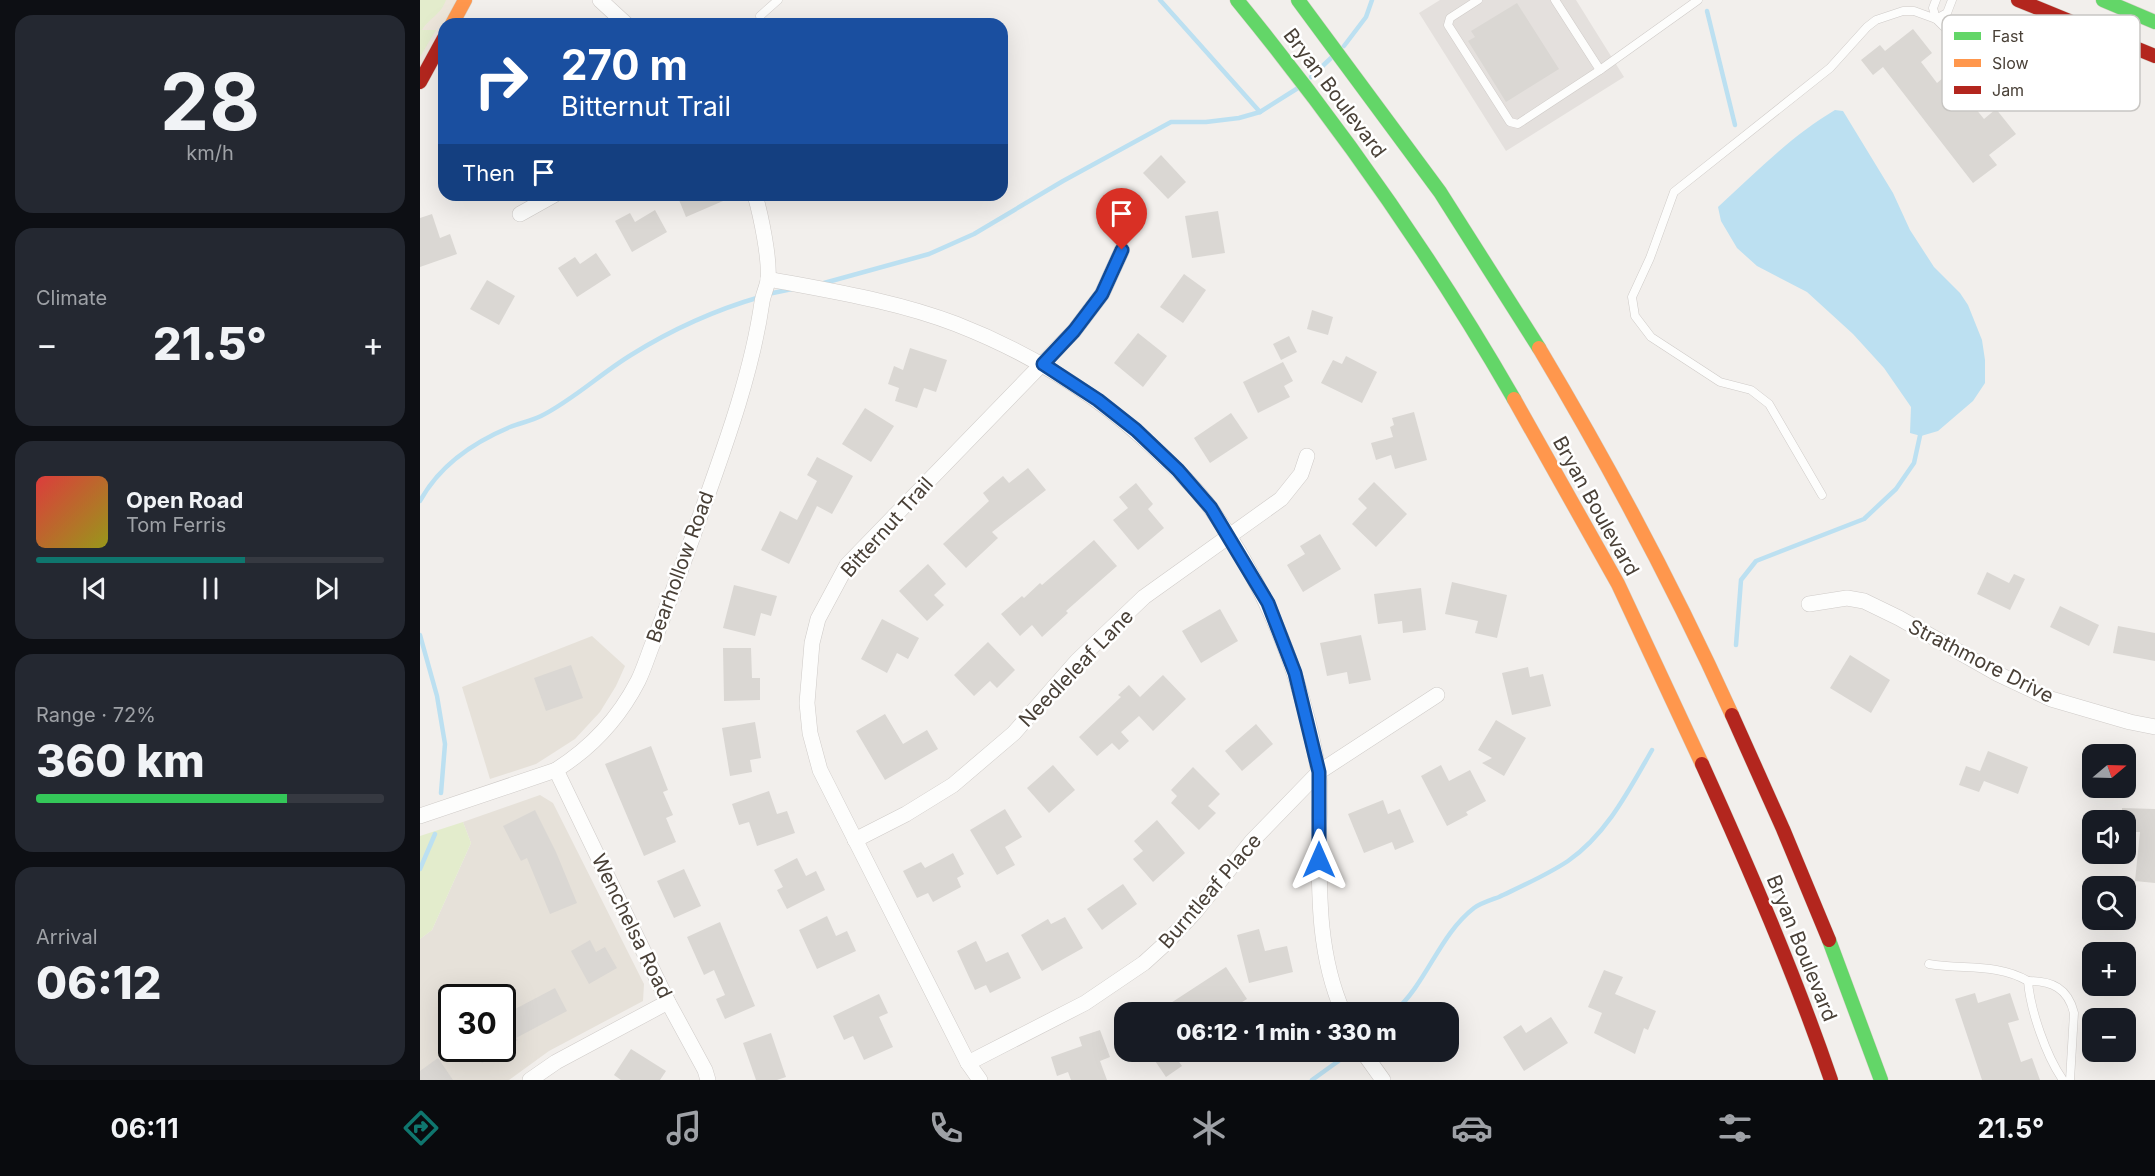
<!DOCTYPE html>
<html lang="en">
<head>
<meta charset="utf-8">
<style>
	body { margin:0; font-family:Inter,sans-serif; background:#242831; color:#f1f3f6; height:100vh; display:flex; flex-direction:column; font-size:22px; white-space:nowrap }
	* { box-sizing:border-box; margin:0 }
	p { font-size:20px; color:#9ea1a6 }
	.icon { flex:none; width:33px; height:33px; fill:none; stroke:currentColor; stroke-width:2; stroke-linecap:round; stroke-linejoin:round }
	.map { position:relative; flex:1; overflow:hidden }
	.panel { display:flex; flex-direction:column; gap:15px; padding:15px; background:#0d0f14; width:420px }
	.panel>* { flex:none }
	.top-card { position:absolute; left:18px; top:18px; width:570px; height:183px; border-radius:18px; box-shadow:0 6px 24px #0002; background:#1a4fa0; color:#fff; overflow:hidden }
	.needle { width:39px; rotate:71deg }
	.buttons { position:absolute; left:1662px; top:744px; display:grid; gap:12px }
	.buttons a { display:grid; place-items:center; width:54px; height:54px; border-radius:12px; background:#171b24; box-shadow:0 6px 24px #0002; font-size:30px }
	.speed { position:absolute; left:18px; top:984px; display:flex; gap:12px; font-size:30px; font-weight:700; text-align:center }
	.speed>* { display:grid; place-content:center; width:78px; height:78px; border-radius:50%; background:#171b24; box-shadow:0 6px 24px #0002; line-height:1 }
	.speed .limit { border:3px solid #111; border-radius:9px; background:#fff; color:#111 }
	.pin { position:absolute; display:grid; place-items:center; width:51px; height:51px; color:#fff; margin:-62px -26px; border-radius:50% 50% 50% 0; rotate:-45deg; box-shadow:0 0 6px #0007 }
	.pin .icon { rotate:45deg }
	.me { position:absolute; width:66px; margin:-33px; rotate:0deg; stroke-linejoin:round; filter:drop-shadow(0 0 4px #0008) }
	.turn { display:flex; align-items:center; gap:21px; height:126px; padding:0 24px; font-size:27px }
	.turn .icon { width:78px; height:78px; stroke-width:2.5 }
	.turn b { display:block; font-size:42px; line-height:51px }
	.then { display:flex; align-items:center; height:57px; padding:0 24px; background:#0003; gap:12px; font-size:22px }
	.big { font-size:45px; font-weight:800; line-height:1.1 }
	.panel .tile { flex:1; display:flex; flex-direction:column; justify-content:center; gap:9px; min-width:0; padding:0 21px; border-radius:18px; background:#242831 }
	.panel .dial { align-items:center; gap:0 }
	.dial b { font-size:78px; line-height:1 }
	.song { display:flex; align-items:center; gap:18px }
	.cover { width:72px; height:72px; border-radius:9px; background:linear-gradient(135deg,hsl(0 70% 55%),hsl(60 70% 35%)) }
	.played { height:6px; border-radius:3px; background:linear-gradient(90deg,#0f766e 60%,#363941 60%) }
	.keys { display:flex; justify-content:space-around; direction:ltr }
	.heat { display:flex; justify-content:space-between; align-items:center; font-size:33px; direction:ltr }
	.charge { height:9px; border-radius:4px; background:linear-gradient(90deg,#34c759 72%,#363941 0) }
	.trip { position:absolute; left:694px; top:1002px; width:345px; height:60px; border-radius:18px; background:#171b24; box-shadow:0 6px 24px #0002; font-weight:800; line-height:60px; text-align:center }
	.dock { display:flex; height:96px; justify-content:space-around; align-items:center; background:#090b0e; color:#9ea1a6 }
	.dock .icon { width:42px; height:42px }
	.dock .current { color:#0f766e }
	.dock b { font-size:27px; color:#f1f3f6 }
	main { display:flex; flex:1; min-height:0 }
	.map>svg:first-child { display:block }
	.residential { fill:#e6e1d9; fill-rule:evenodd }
	.education { fill:#ede6db }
	.green { fill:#e3eccc }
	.parking { fill:#e4e0dd }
	.water { fill:#bce0f1 }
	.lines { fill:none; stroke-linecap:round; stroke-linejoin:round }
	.stream { stroke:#bce0f1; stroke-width:4.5 }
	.building { fill:#dad7d3 }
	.lane-casing { stroke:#cfcbc8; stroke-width:9 }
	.street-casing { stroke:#cfcbc8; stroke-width:16 }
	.fast-casing { stroke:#d3cec4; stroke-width:15 }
	.slow-casing { stroke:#d3cec4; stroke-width:15 }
	.jam-casing { stroke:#d3cec4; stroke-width:15 }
	.lane { stroke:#fdfdfc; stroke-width:8 }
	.street { stroke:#fdfdfc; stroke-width:15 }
	.fast { stroke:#63d668; stroke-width:14 }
	.slow { stroke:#ff974d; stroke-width:14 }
	.jam { stroke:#b3261e; stroke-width:14 }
	.route-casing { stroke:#114b97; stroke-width:15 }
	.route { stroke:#1a73e8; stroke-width:10 }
	.labels { text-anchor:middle; stroke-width:5; stroke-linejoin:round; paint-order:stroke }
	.street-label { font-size:20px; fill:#494037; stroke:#fff }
	.key { fill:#fff; stroke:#c8c6c3; stroke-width:1.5 }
	.key-label { font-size:16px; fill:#494037 }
</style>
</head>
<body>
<main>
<section class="panel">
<div class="tile dial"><b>28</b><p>km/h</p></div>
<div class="tile"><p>Climate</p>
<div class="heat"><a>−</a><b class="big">21.5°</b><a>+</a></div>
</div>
<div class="tile">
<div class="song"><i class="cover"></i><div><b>Open Road</b><p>Tom Ferris</p></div></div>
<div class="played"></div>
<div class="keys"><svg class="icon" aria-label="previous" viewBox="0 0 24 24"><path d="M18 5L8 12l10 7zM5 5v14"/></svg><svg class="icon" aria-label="pause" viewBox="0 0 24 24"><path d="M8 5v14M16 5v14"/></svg><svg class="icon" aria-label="next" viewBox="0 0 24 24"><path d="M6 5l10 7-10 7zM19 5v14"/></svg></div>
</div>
<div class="tile"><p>Range · 72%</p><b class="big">360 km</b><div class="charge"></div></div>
<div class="tile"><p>Arrival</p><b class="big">06:12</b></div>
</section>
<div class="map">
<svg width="1735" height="1080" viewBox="0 0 1735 1080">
	<rect width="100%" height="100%" fill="#f2efec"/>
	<g class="residential">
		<polygon points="172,636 205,666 196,686 180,712 155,739 116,764 70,779 42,687"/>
		<path d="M 120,795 L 133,803 L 224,984 L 223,1001 L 129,1051 L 89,1080 L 0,1080 L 0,939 L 12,930 L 51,843 L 43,822 ZM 32,998 L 82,998 L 82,1048 L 32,1048 Z"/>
	</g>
	<polygon class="education" points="0,0 45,0 0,82"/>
	<g class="green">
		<path d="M 0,0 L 26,0 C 20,16 11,16 2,30 L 16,30 L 0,57 Z"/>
		<polygon points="43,822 51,843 12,930 0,939 0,836"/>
	</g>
	<polygon class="parking" points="1020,0 1156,0 1204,77 1086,151 999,13"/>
	<path class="water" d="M 1415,110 L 1423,111 L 1473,193 L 1490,230 L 1514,267 L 1540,293 L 1548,305 L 1562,340 L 1565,360 L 1565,383 L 1553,401 L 1518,431 L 1501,436 L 1490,433 L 1491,407 L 1464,368 L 1433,334 L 1387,292 L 1337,266 L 1317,248 L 1301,221 L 1298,207 C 1335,173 1371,136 1415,110 Z"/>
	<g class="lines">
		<g class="stream">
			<polyline points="740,0 840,112"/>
			<polyline points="1287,11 1315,125"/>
			<polyline points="924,46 946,17 952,0"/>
			<polyline points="891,77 911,58"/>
			<polyline points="404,283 509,254 554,234 643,181 751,122 786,122 819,118 840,112 878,88"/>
			<polyline points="348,294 372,289"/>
			<path d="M 0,501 C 19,466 54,442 90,427 C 100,423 111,421 121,416 C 153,400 180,374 211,355 C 251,330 295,310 340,297"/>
			<polyline points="0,635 17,696 25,744 21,793"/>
			<polyline points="1316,645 1321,580 1336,561 1444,519 1476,489 1494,463 1501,431"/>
			<polyline points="0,869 15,834"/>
			<path d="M 974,1012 C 1007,983 1019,935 1054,908 C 1061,903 1071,900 1079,897 C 1102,886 1127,875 1148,861 C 1187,834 1209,790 1232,750"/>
			<polyline points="892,1080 924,1057"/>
		</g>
	</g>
	<g class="building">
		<polygon points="1097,3 1139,69 1086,102 1048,41 1055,37 1051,31"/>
		<polygon points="1493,29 1512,53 1501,62 1517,83 1529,73 1537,84 1545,78 1555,91 1547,98 1564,119 1576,109 1596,134 1569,155 1577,165 1553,183 1463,67 1453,75 1441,60 1460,45 1465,51"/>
		<polygon points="741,155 766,182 748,199 723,173"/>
		<polygon points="257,195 317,195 266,217"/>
		<polygon points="235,210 247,232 212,252 195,221 210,213 215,222"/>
		<polygon points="798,211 805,253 772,258 765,216"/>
		<polygon points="12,214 20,238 30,234 37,254 0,267 0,218"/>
		<polygon points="176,253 191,275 157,297 138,268 155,257 160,264"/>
		<polygon points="764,274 786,290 763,323 740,307"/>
		<polygon points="67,280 95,296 79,325 50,309"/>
		<polygon points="892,310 913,317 908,335 887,329"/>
		<polygon points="718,333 747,356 723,387 694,363"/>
		<polygon points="869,336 877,352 861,360 853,344"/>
		<polygon points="490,348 527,360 516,392 504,388 497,408 475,401 479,388 468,384 474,366 483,370"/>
		<polygon points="926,356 957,372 942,403 901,383 913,360 922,364"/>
		<polygon points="863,362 873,381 864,386 870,397 838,413 823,382"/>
		<polygon points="445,408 474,426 451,462 422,444"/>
		<polygon points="994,412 1007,460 975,469 971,455 956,460 951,443 973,437 970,427 974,425 972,418"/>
		<polygon points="811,413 828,438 790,463 774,438"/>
		<polygon points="397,457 433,476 412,514 397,506 369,564 341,550 360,511 377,520 397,481 387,475"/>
		<polygon points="608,468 626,490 572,532 578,538 546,568 523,544 569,501 563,493 583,476 589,483"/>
		<polygon points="954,482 987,514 956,547 932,524 947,508 938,499"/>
		<polygon points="716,483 733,504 728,509 744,528 718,550 693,520 708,508 699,497"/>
		<polygon points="900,534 921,569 883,592 867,565 885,554 880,546"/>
		<polygon points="674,540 697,566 646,611 648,613 622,637 612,625 600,636 581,614 602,596 604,598 620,583 622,585"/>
		<polygon points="508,564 526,584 514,595 524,605 507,621 479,591"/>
		<polygon points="1567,572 1589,583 1594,574 1605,579 1590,610 1557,594"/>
		<polygon points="1032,582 1087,595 1077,638 1055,633 1058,621 1025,614"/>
		<polygon points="314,585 357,596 351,616 341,613 335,636 303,628"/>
		<polygon points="1001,588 1006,630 983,633 982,621 958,624 954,594"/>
		<polygon points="1640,606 1679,625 1669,646 1630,627"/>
		<polygon points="800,609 818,641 781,663 762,631"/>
		<polygon points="462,619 499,638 488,659 477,653 467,673 441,659"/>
		<polygon points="1698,626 1735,633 1735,661 1693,653"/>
		<polygon points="941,635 951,680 929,684 927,672 907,676 900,643"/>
		<polygon points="568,642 595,670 577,688 570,681 554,696 534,675"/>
		<polygon points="303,648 331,648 332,678 340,678 340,700 304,701"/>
		<polygon points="1430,655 1470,680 1451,713 1410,688"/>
		<polygon points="151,665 163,698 126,711 114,678"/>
		<polygon points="1108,667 1110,677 1123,674 1131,706 1092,715 1082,673"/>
		<polygon points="743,675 766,699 733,731 719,716 701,732 709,741 699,750 692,743 677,756 659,737 701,697 698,695 709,685 720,697"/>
		<polygon points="465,714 483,744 507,730 518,749 465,780 436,731"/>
		<polygon points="1076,720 1106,738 1084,776 1062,763 1072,758 1058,750"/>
		<polygon points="335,722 341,758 330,760 332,772 310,776 302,728"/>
		<polygon points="836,724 853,744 822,771 805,751"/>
		<polygon points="231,746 248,790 243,792 253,815 246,818 256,842 224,856 185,764"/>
		<polygon points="1568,751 1608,767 1598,794 1564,781 1559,792 1539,785 1546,766 1560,771"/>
		<polygon points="633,765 655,790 629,813 607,788"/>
		<polygon points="1021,765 1029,781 1050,770 1066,801 1046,812 1048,815 1027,826 1001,776"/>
		<polygon points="773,767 800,794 788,806 796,813 779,830 751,803 757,796 751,790"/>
		<polygon points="349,791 357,814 367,811 375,833 337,846 329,822 319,825 312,804"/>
		<polygon points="963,800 968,814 980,809 994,842 975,850 972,842 944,853 928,814"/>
		<polygon points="1702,808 1735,809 1735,883 1715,881 1720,832 1706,832 1706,820 1702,820"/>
		<polygon points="585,809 602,837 585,847 595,865 577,875 550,830"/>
		<polygon points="115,810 136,852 157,903 130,914 107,858 101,861 83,826"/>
		<polygon points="737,820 765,853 733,882 713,859 723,851 714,841"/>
		<polygon points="533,853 544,874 537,878 541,887 513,902 508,893 497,898 483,871 501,862 505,868"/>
		<polygon points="377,858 386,876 396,871 405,890 367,909 357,890 363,887 354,870"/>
		<polygon points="264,869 281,906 254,918 237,881"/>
		<polygon points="703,884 717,904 682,930 667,909"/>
		<polygon points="407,916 416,936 427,931 436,951 397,969 379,930"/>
		<polygon points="645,917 663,948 622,971 601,935 628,919 631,924"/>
		<polygon points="300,922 335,1006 305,1019 296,999 305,995 294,970 284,975 267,937"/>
		<polygon points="839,929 845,951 867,946 873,972 829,983 817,935"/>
		<polygon points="170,940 176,952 185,947 197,968 169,984 151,951"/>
		<polygon points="556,941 566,962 588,952 601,978 570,993 566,985 555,990 537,951"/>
		<polygon points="806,967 827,999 806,1012 789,1012 784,1005 774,1012 737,1012"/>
		<polygon points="1184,970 1203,977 1195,994 1236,1011 1228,1030 1224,1028 1215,1054 1174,1033 1182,1013 1168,1007"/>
		<polygon points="135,988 147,1011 96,1038 98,1040 62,1063 52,1048 82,1048 82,1016"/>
		<polygon points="1555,993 1558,1003 1590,993 1599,1020 1588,1023 1601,1062 1612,1058 1620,1080 1562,1080 1535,999"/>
		<polygon points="459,994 468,1013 459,1017 473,1047 444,1060 433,1036 424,1040 413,1016"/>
		<polygon points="1131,1017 1148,1043 1104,1071 1083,1037 1101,1025 1106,1033"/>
		<polygon points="680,1030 690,1057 680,1061 687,1080 651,1080 648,1072 637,1076 631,1057 662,1046 659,1037"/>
		<polygon points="351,1033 366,1077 357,1080 336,1080 323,1043"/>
		<polygon points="211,1049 246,1071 240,1080 201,1080 194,1075"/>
		<polygon points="729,1052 752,1052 762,1066 746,1077"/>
		<polygon points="18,1058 33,1080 0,1080 0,1071"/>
	</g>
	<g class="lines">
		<g class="lane-casing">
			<g id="lane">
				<polyline points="1058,0 1030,18 1028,25 1090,122 1098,124 1180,70 1278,0"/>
				<polyline points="1135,0 1180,70"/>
				<polyline points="1516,0 1513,8 1516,19 1527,13 1532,0"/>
				<polyline points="340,16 358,0"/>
				<polyline points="1402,495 1349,404 1331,390 1300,382 1231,337 1215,316 1212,297 1230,258 1254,192 1410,68 1447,27 1456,20 1483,11 1494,11 1516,19 1583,85"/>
				<path d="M 1509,964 C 1543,970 1577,963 1608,981"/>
				<path d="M 1643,1080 C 1626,1056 1610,1009 1608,981 C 1632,981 1648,988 1654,1013 L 1650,1080"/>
			</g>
		</g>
		<g class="street-casing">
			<g id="street">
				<polyline points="180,0 206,24"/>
				<polyline points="100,214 134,195"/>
				<path d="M 348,279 C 411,291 476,301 536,324 C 613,354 679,395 738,452 C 757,470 777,489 792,510 C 846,587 882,676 898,769 C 902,789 899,812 899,832 C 899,894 898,955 923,1012"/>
				<polyline points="1389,604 1427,598 1444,601 1479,618 1578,674 1631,699 1710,722 1735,727"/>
				<polyline points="136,770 248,1002 285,1070 288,1080"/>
				<path d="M 0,816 L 136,770 C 171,748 199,718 218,681 C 224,669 228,655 233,643 C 247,608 260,572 273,536 C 299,462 331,380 342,302 C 343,295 347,287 348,280 C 350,259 341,216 335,195"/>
				<polyline points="435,840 486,814 533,785 594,733 657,661 724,597 861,499 881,474 887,456"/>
				<polyline points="943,1052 963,1080"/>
				<polyline points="548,1063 665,1003 724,963 746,943 775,912 832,841 899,772 1017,695"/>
				<polyline points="110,1080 136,1062 248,1002"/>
				<polyline points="560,1080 548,1063 400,770 390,733 387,703 392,643 398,619 427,565 654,331 682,294 702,250"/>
			</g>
		</g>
		<g class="fast-casing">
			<g id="fast">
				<path d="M 817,0 C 920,126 1013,258 1094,399"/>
				<polyline points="878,0 1020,192 1119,348"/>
				<polyline points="1683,0 1735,22"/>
				<polyline points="1409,940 1461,1080"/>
			</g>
		</g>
		<g class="slow-casing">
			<g id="slow">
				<polyline points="32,24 45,0"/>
				<path d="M 1119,348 C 1190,467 1255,589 1312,715"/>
				<polyline points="1094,399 1198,584 1282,764"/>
			</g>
		</g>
		<g class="jam-casing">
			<g id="jam">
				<polyline points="1598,0 1735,56"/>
				<polyline points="0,82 24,38"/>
				<polyline points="1312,715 1363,829 1409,940"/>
				<path d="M 1282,764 C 1329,868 1374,972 1411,1080"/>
			</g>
		</g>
		<use href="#lane" class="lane"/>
		<use href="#street" class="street"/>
		<use href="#fast" class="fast"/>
		<use href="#slow" class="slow"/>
		<use href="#jam" class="jam"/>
	</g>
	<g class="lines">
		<g class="route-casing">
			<polyline id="route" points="702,250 682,294 654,331 623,364 678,400 716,430 758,470 791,508 848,603 875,673 899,772 899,860"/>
		</g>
		<use href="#route" class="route"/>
	</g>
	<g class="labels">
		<g class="street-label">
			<text transform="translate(915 93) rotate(53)" y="7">Bryan Boulevard</text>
			<text transform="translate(1176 506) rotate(61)" y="7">Bryan Boulevard</text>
			<text transform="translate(467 527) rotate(-48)" y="7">Bitternut Trail</text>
			<text transform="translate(260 567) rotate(-70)" y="7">Bearhollow Road</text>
			<text transform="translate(1561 661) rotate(27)" y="7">Strathmore Drive</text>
			<text transform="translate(656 668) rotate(-46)" y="7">Needleleaf Lane</text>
			<text transform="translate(790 891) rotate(-49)" y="7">Burntleaf Place</text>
			<text transform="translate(212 926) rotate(64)" y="7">Wenchelsa Road</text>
			<text transform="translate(1382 948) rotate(68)" y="7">Bryan Boulevard</text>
		</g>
	</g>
	<rect x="1522" y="15" width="198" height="96" rx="9" class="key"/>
	<rect x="1534" y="32" width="27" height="8" fill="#63d668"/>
	<rect x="1534" y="59" width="27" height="8" fill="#ff974d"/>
	<rect x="1534" y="86" width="27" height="8" fill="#b3261e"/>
	<g class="key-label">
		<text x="1572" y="42">Fast</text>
		<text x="1572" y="69">Slow</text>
		<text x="1572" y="96">Jam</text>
	</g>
</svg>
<div class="buttons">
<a><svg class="needle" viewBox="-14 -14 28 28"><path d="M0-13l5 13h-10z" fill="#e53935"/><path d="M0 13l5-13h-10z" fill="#9ea1a6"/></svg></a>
<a><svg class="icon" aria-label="sound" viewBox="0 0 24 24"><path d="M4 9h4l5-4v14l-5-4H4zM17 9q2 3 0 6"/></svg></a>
<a><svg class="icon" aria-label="search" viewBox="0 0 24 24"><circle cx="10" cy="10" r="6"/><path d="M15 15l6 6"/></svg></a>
<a>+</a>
<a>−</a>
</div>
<div class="speed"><div class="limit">30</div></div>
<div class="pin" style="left:702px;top:250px;background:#d93025"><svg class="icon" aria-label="arrive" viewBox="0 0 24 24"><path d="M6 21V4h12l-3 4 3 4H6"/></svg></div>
<svg class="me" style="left:899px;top:860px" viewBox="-20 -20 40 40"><path d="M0-17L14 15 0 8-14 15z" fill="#1a73e8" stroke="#fff" stroke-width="4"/></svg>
<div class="trip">06:12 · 1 min · 330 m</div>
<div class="top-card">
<div class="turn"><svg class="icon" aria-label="right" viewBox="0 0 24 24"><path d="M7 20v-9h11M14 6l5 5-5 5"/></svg><div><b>270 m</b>Bitternut Trail</div></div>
<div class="then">Then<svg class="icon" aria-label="arrive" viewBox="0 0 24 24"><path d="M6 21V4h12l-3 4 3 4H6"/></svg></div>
</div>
</div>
</main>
<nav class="dock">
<b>06:11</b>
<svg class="icon current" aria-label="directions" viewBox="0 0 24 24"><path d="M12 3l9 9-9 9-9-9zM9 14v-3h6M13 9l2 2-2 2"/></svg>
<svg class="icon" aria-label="music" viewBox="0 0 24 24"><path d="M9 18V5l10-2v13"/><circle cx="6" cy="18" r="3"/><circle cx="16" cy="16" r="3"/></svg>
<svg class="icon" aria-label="phone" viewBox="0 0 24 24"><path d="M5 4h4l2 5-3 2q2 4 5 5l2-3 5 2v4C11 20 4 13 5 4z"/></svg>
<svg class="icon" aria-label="climate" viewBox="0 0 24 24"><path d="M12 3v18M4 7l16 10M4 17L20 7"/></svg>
<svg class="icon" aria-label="car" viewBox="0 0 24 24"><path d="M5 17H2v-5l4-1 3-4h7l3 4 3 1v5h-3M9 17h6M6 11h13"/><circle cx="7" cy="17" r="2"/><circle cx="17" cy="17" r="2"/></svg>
<svg class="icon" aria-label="filters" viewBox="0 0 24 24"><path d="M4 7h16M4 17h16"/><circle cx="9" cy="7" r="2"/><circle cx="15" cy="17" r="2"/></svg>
<b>21.5°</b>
</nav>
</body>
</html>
